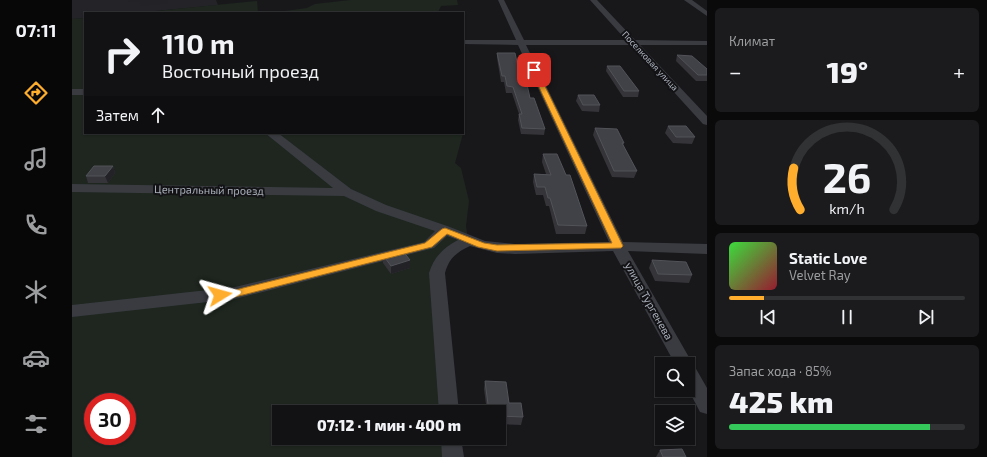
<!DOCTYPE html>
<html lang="ru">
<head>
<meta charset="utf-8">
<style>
	body { margin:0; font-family:"Exo 2",sans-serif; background:#1b1b1d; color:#f1f3f6; height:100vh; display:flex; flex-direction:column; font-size:15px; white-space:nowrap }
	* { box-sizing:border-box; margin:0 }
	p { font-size:13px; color:#9c9ea0 }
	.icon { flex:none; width:22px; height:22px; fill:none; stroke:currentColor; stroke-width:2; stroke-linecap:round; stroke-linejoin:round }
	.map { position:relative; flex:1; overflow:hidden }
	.details { display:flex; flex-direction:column; gap:8px; padding:8px; background:#0a0a0b; width:280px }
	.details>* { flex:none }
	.guide { position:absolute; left:12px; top:12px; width:380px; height:122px; border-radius:0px; box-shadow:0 1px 3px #0004,0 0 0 1px #313234; background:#121214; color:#f1f3f6; overflow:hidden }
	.tools { position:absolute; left:583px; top:357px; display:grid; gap:8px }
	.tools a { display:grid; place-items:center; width:40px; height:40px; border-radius:0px; background:#121214; box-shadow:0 1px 3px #0004,0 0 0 1px #313234; font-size:20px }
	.speed { position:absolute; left:12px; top:393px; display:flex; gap:8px; font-size:20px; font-weight:700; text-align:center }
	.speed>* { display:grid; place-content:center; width:52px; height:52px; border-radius:50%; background:#121214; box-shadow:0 1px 3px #0004,0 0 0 1px #313234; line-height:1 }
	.speed .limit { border:6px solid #d22; background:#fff; color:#111 }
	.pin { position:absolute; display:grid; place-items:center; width:34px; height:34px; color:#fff; margin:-17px; border-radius:8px; box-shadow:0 2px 6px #0006 }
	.me { position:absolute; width:44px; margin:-22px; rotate:82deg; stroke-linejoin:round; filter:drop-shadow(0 0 3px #0008) }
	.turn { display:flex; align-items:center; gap:14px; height:84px; padding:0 12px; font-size:18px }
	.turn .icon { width:52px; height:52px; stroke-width:2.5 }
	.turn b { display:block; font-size:28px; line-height:34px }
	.then { display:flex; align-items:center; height:38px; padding:0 12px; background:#0003; gap:8px; font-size:15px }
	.big { font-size:30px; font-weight:800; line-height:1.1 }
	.details .widget { flex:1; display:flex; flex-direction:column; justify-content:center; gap:6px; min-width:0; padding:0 14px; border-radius:6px; background:#1b1b1d }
	.details .dial { align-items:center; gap:0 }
	.dial svg { height:104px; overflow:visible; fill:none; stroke:#313234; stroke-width:7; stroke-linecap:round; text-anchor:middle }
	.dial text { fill:#f1f3f6; stroke:none }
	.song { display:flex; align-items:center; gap:12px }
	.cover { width:48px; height:48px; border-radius:6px; background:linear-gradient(135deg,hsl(120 70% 55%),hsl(350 70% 35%)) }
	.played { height:4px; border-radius:2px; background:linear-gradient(90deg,#ffad2c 15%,#313234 15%) }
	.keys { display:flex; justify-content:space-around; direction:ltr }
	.heat { display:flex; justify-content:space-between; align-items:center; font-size:22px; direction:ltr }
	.charge { height:6px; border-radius:3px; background:linear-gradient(90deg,#34c759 85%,#313234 0) }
	.trip { position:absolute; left:200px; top:405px; width:234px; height:40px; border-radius:0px; background:#121214; box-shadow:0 1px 3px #0004,0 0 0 1px #313234; font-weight:800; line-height:40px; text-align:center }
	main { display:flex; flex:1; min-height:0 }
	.tab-bar { display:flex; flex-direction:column; width:72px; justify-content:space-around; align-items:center; background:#070708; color:#9c9ea0 }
	.tab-bar .icon { width:28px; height:28px }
	.tab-bar .current { color:#ffad2c }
	.tab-bar b { font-size:18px; color:#f1f3f6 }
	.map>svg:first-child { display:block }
	.built { fill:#242428 }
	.green { fill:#1e261f; fill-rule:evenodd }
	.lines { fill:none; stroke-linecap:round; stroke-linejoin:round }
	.street { fill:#393b40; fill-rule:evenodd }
	.wall { fill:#343439 }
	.shaded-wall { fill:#232327 }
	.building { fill:#414247; stroke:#515359 }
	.route { fill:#ffad2c; stroke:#a6701d }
	.labels { text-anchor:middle; stroke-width:4; stroke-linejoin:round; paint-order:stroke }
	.far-street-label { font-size:9px; fill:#aab0bb; stroke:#131316 }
	.street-label { font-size:11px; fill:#aab0bb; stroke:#131316 }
</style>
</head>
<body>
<main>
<nav class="tab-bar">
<b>07:11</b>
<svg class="icon current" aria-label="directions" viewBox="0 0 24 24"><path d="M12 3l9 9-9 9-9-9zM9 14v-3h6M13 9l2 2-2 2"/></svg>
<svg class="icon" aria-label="music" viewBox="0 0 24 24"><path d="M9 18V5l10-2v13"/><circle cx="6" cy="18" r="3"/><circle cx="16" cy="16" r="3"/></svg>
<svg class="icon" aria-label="phone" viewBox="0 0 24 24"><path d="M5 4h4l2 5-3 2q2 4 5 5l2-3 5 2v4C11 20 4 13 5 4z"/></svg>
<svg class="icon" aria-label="climate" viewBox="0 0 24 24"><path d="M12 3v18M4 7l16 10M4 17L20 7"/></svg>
<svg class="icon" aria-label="car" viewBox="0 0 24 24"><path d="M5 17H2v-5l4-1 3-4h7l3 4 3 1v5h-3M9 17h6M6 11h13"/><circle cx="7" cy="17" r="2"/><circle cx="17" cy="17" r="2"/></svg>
<svg class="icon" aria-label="filters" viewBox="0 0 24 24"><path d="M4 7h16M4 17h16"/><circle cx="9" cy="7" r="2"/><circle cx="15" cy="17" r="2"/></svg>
</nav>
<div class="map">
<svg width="635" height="457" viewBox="0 0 635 457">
	<rect width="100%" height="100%" fill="#18181b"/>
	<polygon class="built" points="0,0 144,0 146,5 63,13 13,13 13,18 0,19"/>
	<g class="green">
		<polygon points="278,0 385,0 386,5 369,6 366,12 361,13 198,13 235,8 243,4"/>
		<polygon points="185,1 186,13 63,13"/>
		<path d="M 13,18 L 13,133 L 391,133 L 391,120 L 392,130 L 383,163 L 389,168 L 397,201 L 394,226 L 396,239 L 371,257 L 377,412 L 207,412 L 207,438 L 379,438 L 381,457 L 0,457 L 0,19 ZM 21,402 L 55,402 L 55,436 L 21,436 Z"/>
	</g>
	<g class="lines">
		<g class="street">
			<path d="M 426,0 L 432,0 L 452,40 L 554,40 L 518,0 L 525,0 L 563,40 L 635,41 L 635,45 L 568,45 L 635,116 L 635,125 L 631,124 L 559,45 L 454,45 L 551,242 L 635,244 L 635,254 L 556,251 L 618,359 L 621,364 L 620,366 L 623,367 L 635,388 L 635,414 L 628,412 L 616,389 L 616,364 L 603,364 L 541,251 L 443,254 L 425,253 L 398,246 C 385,252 377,258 373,273 L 387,412 L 367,412 L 357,273 C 362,257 371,248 386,240 L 375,236 L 362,248 L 163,299 L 0,317 L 0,305 L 163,287 L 352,242 L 363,231 L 304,211 L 272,196 L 0,192 L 0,184 L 261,188 L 193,133 L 206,133 L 279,189 L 314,205 L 378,227 L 413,241 L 443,244 L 537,242 L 446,45 L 391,44 L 391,40 L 444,40 Z"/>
			<polygon points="612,0 620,0 635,11 635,16"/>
			<rect x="0" y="89" width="13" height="6"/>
			<polygon points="369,438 389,438 392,457 370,457"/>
		</g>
	</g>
	<g class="wall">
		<polygon points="425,53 447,71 458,98 473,129 472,135 449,134 446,120 447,114 440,93 434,93 432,82 429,82 425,58"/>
		<polygon points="605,55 635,69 635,81 624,81 604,61"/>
		<polygon points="535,66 567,91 566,97 551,97 534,71"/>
		<polygon points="506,95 528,105 527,112 510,111 504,101"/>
		<polygon points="596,126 623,137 620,144 601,143 593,133"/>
		<polygon points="523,128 552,143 551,145 565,171 562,178 540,177 521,135"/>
		<polygon points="471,154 494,175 515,226 513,234 484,234 477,206 474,206 471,195 464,195 461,182 462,174 474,174 470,162"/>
		<polygon points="41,166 43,173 36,183 16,183 14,176"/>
		<polygon points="311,255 338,260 338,268 319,274 311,263"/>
		<polygon points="580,260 620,275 617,283 583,281 577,268"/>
		<polygon points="413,381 451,417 449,425 427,424 427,412 415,412 412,389"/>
		<polygon points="588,450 614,457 584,457"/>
	</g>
	<g class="shaded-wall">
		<polygon points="56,0 95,0 96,3 69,6 67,1 56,2"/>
		<polygon points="41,166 43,173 36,183 33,176"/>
		<polygon points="338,260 338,268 319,274 319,266"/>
	</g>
	<g class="building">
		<polygon points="425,53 443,53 447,71 451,80 454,80 458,98 462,98 473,129 450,128 447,114 450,114 441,87 435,86 433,76 430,76"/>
		<polygon points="605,55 620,56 635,69 635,75 626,75"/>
		<polygon points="535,66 548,66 567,91 552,91"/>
		<polygon points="506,95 522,95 528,105 511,105"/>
		<polygon points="596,126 614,126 623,137 604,137"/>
		<polygon points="523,128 545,129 552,143 550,143 565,171 542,171"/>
		<polygon points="471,154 485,154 494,175 498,175 515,226 486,225 478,198 476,198 473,187 465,187 462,174 479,175"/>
		<polygon points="22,166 41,166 33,176 14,176"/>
		<polygon points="330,250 338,260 319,266 311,255"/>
		<polygon points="580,260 614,262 620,275 586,274"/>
		<polygon points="413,381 434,382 437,403 449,403 451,417 427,416 427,412 417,412"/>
		<polygon points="610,449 614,457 591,457 588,450"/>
	</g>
	<polygon class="route" points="460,68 465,70 551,246 549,248 425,251 406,247 375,234 360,247 163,297 145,298 143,295 145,292 163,290 353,243 370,229 373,228 412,243 425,245 540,243 459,70"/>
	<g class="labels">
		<g class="far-street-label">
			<text transform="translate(578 61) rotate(47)" y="3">Поселковая улица</text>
		</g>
		<g class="street-label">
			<text transform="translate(137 190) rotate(1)" y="4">Центральный проезд</text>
			<text transform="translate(577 301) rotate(61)" y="4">улица Тургенева</text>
		</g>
	</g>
</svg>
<div class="tools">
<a><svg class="icon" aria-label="search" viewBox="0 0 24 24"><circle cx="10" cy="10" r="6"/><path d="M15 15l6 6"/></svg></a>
<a><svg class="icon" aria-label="layers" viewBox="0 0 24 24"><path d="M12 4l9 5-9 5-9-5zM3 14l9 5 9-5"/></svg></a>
</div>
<div class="speed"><div class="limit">30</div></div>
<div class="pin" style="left:462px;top:70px;background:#d93025"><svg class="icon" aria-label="arrive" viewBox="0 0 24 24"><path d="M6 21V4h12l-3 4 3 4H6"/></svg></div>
<svg class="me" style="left:148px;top:295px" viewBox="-20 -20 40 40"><path d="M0-17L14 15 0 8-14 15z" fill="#ffad2c" stroke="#fff" stroke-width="4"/></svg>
<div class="trip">07:12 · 1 мин · 400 m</div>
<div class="guide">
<div class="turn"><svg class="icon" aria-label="right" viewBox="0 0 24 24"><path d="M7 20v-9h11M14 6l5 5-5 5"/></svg><div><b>110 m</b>Восточный проезд</div></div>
<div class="then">Затем<svg class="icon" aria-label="ahead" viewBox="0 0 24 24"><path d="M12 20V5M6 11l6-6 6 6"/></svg></div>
</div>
</div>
<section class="details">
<div class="widget"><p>Климат</p>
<div class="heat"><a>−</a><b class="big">19°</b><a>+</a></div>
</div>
<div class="widget dial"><svg viewBox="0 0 100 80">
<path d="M14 69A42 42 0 1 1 86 69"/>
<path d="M14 69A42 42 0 0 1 9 37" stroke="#ffad2c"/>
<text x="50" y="56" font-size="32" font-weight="700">26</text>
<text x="50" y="72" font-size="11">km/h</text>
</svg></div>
<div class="widget">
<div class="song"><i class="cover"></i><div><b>Static Love</b><p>Velvet Ray</p></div></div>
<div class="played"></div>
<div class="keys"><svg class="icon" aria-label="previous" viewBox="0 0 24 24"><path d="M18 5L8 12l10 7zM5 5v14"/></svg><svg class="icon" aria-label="pause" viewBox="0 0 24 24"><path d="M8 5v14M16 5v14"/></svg><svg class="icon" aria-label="next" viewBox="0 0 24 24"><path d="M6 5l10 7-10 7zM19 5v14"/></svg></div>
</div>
<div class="widget"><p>Запас хода · 85%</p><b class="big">425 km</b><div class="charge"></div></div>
</section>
</main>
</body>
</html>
